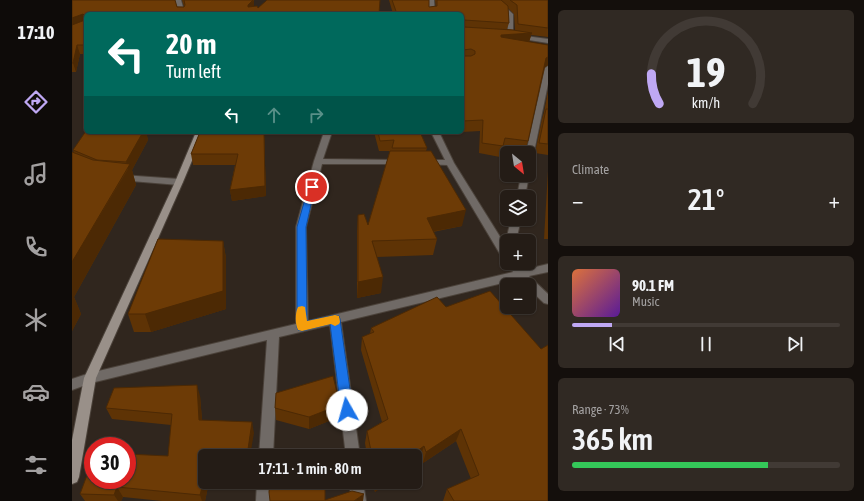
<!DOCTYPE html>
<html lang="en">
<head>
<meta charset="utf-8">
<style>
	body { margin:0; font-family:"Asap Condensed",sans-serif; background:#302923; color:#f1f3f6; height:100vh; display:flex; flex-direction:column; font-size:15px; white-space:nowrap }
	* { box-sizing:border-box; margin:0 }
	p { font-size:13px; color:#a3a1a1 }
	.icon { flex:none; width:22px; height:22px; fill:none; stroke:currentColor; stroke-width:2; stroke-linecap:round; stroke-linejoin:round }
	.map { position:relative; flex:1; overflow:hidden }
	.drawer { display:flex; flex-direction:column; gap:10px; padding:10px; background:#140f0c; width:316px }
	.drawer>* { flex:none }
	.top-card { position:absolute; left:12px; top:12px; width:380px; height:122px; border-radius:6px; box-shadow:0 1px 3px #0004,0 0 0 1px #413a35; background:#00695c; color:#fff; overflow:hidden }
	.needle { width:26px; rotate:150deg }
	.buttons { position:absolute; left:428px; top:146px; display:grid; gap:8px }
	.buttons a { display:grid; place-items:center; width:36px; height:36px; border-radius:6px; background:#241c16; box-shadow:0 1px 3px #0004,0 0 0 1px #413a35; font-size:20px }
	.speed { position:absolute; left:12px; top:437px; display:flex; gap:8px; font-size:20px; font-weight:700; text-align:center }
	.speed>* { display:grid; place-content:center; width:52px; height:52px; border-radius:50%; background:#241c16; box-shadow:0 1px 3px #0004,0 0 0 1px #413a35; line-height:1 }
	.speed .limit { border:6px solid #d22; background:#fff; color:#111 }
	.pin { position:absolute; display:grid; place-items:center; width:34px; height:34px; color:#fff; margin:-17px; border:2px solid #fff; border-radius:50%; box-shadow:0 1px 4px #0007 }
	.me { position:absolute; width:44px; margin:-22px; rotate:353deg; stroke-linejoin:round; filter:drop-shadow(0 0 3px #0008) }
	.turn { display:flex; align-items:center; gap:14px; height:84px; padding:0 16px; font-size:18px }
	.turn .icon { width:52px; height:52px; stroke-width:2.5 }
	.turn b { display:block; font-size:28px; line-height:34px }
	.lanes { display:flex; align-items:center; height:38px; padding:0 16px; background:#0003; justify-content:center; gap:20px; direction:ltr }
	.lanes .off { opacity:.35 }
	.big { font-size:30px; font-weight:600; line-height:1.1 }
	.drawer .tile { flex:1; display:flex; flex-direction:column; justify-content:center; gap:6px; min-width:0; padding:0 14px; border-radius:6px; background:#302923 }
	.drawer .dial { align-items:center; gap:0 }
	.dial svg { height:104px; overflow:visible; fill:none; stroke:#413a35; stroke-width:7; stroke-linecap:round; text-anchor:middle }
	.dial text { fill:#f1f3f6; stroke:none }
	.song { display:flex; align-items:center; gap:12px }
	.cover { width:48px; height:48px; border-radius:6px; background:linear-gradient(135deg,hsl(20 70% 55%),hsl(270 70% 35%)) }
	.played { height:4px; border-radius:2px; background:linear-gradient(90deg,#bfa8f4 15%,#413a35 15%) }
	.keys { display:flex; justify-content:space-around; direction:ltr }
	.heat { display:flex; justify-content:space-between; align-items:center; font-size:22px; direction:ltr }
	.charge { height:6px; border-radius:3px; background:linear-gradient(90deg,#34c759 73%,#413a35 0) }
	.trip { position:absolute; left:126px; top:449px; width:224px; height:40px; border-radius:6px; background:#241c16; box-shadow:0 1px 3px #0004,0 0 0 1px #413a35; font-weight:600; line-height:40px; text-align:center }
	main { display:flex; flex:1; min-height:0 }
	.tab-bar { display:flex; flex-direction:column; width:72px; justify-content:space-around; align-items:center; background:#0e0b09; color:#a3a1a1 }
	.tab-bar .icon { width:28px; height:28px }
	.tab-bar .selected { color:#bfa8f4 }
	.tab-bar b { font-size:18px; color:#f1f3f6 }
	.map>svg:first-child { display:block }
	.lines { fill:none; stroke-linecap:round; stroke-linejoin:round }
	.minor-casing { stroke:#4b423a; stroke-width:2 }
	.secondary-casing { stroke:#4b423a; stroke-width:2 }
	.minor { fill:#706a66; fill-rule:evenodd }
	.secondary { fill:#999089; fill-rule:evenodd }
	.wall { fill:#5e3305; fill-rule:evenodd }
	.shaded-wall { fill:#4c2904 }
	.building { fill:#6d3b06; stroke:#4c2904; fill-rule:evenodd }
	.route { fill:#1a73e8; stroke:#114b97 }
	.slow { fill:#f59e0b }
</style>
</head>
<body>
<main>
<nav class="tab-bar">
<b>17:10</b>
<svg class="icon selected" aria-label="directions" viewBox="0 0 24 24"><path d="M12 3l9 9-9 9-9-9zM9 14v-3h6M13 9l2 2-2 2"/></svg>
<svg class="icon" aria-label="music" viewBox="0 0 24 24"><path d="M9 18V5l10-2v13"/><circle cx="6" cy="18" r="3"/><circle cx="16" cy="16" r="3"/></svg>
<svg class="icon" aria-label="phone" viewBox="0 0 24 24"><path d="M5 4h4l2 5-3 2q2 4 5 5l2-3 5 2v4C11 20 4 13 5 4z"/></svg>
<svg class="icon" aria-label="climate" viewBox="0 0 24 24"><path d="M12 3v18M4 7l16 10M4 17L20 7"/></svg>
<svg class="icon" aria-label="car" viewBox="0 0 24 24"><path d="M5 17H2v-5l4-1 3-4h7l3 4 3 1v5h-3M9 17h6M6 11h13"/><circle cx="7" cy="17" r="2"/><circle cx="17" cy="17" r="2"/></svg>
<svg class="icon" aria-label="filters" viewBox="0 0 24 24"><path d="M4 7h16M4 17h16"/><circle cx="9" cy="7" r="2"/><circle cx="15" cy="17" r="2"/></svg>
</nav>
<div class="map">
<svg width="476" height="501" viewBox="0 0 476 501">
	<rect width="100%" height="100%" fill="#30261e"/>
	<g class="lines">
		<g class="minor-casing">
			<g id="minor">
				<polygon points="103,0 109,0 113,14 107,14"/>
				<polygon points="356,0 362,0 363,14 357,14"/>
				<polygon points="428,6 432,6 441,14 441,36 436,35 435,14 428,8"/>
				<polygon points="446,35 476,39 476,43 444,38 443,37"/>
				<polygon points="476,66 476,84 461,157 457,159 457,153 454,153 473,68"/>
				<polygon points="252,132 260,132 251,159 328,160 332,162 328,164 250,164 234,227 236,321 441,272 435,263 446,263 451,270 476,264 476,272 457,276 476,294 476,304 472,303 457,289 457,285 453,285 447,279 269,322 288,456 274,456 258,325 207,337 201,456 187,456 195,340 19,383 0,390 0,379 18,373 224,324 224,227 242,161"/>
				<polygon points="359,132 367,132 382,163 435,248 435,260 431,259 375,165 352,164 348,162 352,160 373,160"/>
				<polygon points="50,175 107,179 111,182 107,185 47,180 46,178 47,176"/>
				<polygon points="449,175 457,175 453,197 445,197"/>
				<polygon points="439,219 449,219 444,241 435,241 435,242 434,241"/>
				<polygon points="185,482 199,482 198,501 184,501"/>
				<polygon points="277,482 291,482 294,501 280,501"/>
			</g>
		</g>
		<g class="secondary-casing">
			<polygon id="secondary" points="124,132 132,132 111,182 24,378 7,477 5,482 0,484 0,440 12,378 103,182"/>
		</g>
		<use href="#minor" class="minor"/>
		<use href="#secondary" class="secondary"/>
	</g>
	<g class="wall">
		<polygon points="0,0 112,7 112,6 110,0 182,0 182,6 186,8 307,14 14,14 14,54 8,54 4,72 0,72"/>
		<path d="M 317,0 L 357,0 L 357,7 L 364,7 L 363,0 L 476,0 L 476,37 L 459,35 L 457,42 L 455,42 L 476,45 L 476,65 L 473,67 L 456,141 L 453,152 L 431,149 L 428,157 L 407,153 L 408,131 L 390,132 L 390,14 L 321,14 ZM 436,8 L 442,14 L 443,30 L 435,29 L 437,23 Z"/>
		<polygon points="476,91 476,155 463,153 470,119 472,112"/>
		<polygon points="14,132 74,132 76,140 60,170 64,185 2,297 9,314 0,331 0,152 2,153 1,150"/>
		<polygon points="128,132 173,132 173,134 192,134 194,196 160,201 158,190 163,165 121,165 119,154"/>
		<polygon points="302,132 358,132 358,133 349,134 355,148 354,151 390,226 361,232 365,239 361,255 305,257 309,293 285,298 285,231 286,215 296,225 318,151 307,151"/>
		<polygon points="476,171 476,239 472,239"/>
		<polygon points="151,241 154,258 154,309 79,332 62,332 56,314"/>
		<polygon points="299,328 476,501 371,501 375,489 399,479 384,441 351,463 348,458 343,462 343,456 295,456 293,443 295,431 310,422 289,350 290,337 298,334"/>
		<polygon points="128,396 130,420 182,433 133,456 133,482 137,482 133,501 90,501 51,497 49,501 13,501 8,494 96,456 99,425 40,419 34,408"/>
		<polygon points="268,405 267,417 237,429 204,420 203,408"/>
		<polygon points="300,482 316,482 303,492"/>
	</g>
	<g class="shaded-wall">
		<polygon points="182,0 182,8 177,13 176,5"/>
		<polygon points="11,14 14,23 0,27 0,18"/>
		<polygon points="460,33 457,42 427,44 429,35"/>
		<polygon points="5,45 8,54 4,72 1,63"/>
		<polygon points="476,57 476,65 472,68 474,58"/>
		<polygon points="71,132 74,132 76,140 60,170 64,185 2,297 9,314 0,331 0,262 56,169 54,162"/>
		<polygon points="192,134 194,196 160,201 158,190"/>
		<polygon points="394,210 390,226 352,233 355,218"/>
		<polygon points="151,241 154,258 154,309 79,332 73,314"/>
		<polygon points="311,277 309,293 285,298 286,282"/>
		<polygon points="125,385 128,396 131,431 127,420"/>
		<polygon points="268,405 267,417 237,429 237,417"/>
		<polygon points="180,422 182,433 178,456 175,456"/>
		<polygon points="389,429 384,441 351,463 354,452"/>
		<polygon points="352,446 348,458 343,462 343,456 338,456"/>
		<polygon points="133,476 133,482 137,482 133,501 130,501 128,495"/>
		<polygon points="305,482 316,482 303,492"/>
		<polygon points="45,487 51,497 49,501 46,501 42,495"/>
		<polygon points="292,494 291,501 282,501"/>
	</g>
	<g class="building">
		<polygon points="0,0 103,0 105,7 112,7 113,5 112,0 181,0 176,5 176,7 185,6 186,8 195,0 308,0 307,14 14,14 14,45 5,45 1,63 0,63 0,25 13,20 13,16 11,14 0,18"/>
		<path d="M 320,0 L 357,0 L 357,7 L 365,6 L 365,0 L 429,0 L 436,6 L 437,23 L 392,20 L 390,25 L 392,27 L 441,30 L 460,33 L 429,35 L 429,37 L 476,45 L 476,57 L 474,58 L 456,141 L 433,138 L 431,146 L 410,143 L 411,120 L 390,121 L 390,14 L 325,14 ZM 399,49 L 403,51 L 403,54 L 399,56 L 391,56 L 391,50 Z"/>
		<polygon points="438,0 476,0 476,28 446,24 445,5"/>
		<polygon points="474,109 476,109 476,144 467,143"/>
		<polygon points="14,131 14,132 71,132 54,162 25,160 1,150"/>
		<polygon points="128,132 170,132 170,134 192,134 193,186 158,190 166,154 119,154"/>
		<polygon points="306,132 348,132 355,148 320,148 322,140 308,141"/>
		<polygon points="318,151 359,151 394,210 355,218 365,239 300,241 311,277 286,282 286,215 292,214 296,225"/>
		<polygon points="0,152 21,160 58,164 0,262"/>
		<polygon points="86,239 151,241 151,291 73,314 56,314"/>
		<polygon points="418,291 469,349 476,345 476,501 382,501 375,489 407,475 389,429 354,452 352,446 338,456 300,456 295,431 316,419 290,337 302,332 299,328 365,297 374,307"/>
		<polygon points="261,376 268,405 237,417 203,408 204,393"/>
		<polygon points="125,385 127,420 180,422 175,456 133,456 133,476 128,495 45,487 42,495 8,494 21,459 21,480 55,480 55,454 96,456 100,414 34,408 42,388"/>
		<polygon points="198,482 239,482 253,486 253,500 280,491 292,494 282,501 198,501 197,492"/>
	</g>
	<polygon class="route" points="237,185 242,185 243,187 234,227 235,321 263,315 267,316 268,319 281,410 279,414 275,416 271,414 269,410 258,324 230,331 226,330 225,327 225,227"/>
	<path class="slow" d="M 230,306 L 233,307 L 235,321 L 263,315 L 267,316 L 268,322 L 267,324 L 263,326 L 259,324 L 230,331 L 226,330 C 223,324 223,313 226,307 Z"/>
</svg>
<div class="buttons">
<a><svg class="needle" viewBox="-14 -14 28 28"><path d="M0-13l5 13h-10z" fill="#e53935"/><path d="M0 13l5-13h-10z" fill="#a3a1a1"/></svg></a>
<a><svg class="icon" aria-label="layers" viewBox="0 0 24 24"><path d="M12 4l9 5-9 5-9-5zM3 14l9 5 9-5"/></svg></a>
<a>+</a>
<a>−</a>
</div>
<div class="speed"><div class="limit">30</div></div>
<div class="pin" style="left:240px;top:187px;background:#d93025"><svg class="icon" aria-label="arrive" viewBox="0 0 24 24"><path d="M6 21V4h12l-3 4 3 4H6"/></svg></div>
<svg class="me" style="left:275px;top:410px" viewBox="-20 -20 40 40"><circle r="19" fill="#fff"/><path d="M0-13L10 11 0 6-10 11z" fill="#1a73e8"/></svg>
<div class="trip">17:11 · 1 min · 80 m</div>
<div class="top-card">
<div class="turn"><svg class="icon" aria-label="left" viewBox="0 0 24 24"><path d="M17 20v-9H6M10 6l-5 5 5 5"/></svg><div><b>20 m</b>Turn left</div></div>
<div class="lanes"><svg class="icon" aria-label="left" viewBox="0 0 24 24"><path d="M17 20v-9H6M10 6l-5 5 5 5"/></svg><svg class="icon off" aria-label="ahead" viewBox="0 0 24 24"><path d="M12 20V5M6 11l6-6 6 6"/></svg><svg class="icon off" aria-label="right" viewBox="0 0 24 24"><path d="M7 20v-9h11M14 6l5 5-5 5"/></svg></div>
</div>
</div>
<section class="drawer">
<div class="tile dial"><svg viewBox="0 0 100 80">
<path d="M14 69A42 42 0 1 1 86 69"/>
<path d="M14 69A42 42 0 0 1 8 46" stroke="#bfa8f4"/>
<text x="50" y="56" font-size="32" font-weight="700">19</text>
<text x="50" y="72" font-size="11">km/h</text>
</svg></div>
<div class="tile"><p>Climate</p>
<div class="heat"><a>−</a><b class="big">21°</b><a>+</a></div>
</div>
<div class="tile">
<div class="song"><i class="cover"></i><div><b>90.1 FM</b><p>Music</p></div></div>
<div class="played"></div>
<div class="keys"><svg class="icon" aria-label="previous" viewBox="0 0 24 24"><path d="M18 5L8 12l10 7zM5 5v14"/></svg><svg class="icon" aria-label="pause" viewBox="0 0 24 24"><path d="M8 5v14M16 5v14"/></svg><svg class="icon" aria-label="next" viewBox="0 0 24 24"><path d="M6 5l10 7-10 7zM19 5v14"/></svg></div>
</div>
<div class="tile"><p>Range · 73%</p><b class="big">365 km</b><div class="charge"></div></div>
</section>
</main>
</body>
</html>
